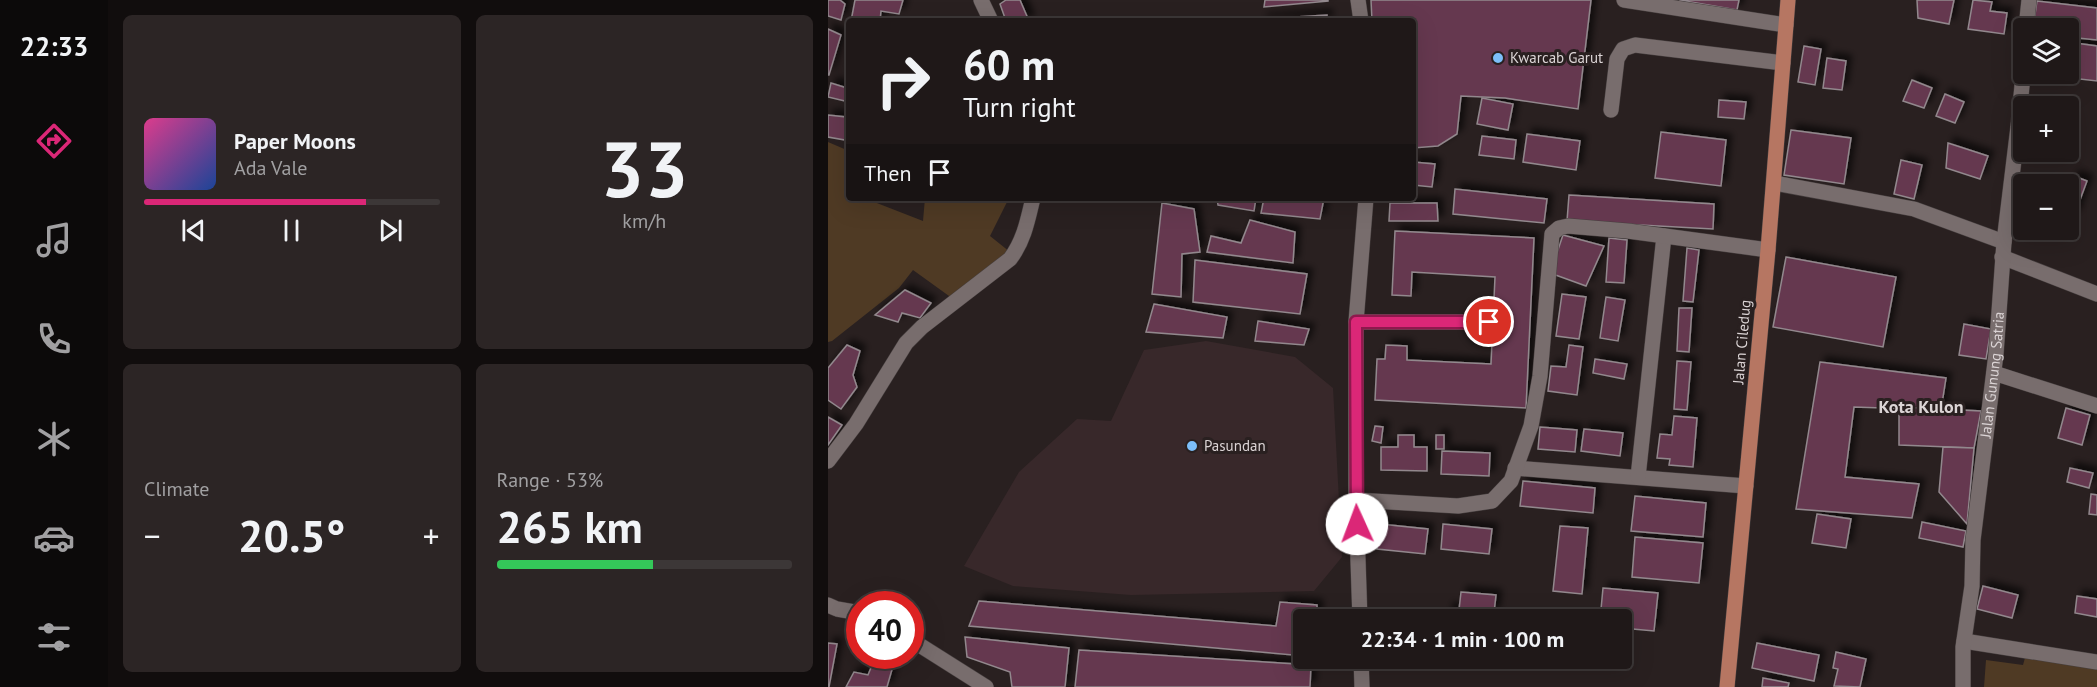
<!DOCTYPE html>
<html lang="en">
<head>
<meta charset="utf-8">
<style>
	body { margin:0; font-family:"PT Sans",sans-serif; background:#2c2525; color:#f1f3f6; height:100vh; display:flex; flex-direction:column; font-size:22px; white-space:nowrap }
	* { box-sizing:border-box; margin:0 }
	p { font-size:20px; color:#a1a0a2 }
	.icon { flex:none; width:33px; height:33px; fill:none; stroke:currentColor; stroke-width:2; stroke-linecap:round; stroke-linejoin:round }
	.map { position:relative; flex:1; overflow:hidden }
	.side { display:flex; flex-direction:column; gap:15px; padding:15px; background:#110d0d; width:720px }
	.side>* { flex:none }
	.banner { position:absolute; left:18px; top:18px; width:570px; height:183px; border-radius:6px; box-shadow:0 6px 24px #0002,0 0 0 2px #3c3737; background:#1f1818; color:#f1f3f6; overflow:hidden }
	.tools { position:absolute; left:1185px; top:18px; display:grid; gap:12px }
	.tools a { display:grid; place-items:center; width:66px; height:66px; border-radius:6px; background:#1f1818; box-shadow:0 6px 24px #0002,0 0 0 2px #3c3737; font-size:30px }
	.speed { position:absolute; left:18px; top:591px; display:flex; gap:12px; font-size:30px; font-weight:700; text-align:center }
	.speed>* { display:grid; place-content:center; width:78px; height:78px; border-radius:50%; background:#1f1818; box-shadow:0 6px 24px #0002,0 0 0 2px #3c3737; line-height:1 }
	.speed .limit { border:9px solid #d22; background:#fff; color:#111 }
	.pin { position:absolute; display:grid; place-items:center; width:51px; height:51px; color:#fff; margin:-26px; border:3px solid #fff; border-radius:50%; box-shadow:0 2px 6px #0007 }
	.me { position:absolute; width:66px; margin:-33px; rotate:358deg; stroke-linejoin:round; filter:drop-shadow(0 0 4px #0008) }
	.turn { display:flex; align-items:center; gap:21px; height:126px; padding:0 18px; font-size:27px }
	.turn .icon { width:78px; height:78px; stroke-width:2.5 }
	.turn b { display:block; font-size:42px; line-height:51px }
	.then { display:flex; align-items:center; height:57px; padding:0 18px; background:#0003; gap:12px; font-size:22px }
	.big { font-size:45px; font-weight:800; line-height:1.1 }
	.side .widget { flex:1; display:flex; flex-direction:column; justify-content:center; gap:9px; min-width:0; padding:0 21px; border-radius:9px; background:#2c2525 }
	.side .dial { align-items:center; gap:0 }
	.dial b { font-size:78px; line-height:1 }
	.song { display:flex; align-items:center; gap:18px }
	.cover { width:72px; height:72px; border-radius:9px; background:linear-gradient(135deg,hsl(330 70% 55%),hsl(220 70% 35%)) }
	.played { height:6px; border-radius:3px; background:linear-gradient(90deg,#db2777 75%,#3c3737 75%) }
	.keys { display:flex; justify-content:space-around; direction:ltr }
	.heat { display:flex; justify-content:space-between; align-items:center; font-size:33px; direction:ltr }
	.charge { height:9px; border-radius:4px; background:linear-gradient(90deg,#34c759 53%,#3c3737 0) }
	.side .tiles { flex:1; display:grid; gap:15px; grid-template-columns:repeat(2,1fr) }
	.trip { position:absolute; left:465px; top:609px; width:339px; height:60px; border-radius:6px; background:#1f1818; box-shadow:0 6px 24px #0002,0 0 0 2px #3c3737; font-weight:800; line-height:60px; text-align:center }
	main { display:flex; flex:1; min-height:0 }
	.menu { display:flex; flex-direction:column; width:108px; justify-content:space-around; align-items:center; background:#0c0a0a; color:#a1a0a2 }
	.menu .icon { width:42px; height:42px }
	.menu .on { color:#db2777 }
	.menu b { font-size:27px; color:#f1f3f6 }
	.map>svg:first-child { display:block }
	.built { fill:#38282a }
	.green { fill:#4f3a24 }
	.building { fill:#653950; stroke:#92888d; stroke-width:1.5; filter:url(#shadow) }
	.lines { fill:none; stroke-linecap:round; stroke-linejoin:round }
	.minor-casing { stroke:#463f3f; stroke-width:16 }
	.major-casing { stroke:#463f3f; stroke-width:16 }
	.minor { stroke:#786d6d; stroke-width:15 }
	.major { stroke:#b67662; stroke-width:15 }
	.route-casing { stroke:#8e194d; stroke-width:15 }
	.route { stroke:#db2777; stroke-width:10 }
	.poi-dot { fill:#7cbef9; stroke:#292020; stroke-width:2 }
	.labels { text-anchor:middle; stroke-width:6; stroke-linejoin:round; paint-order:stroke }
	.poi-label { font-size:15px; fill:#dbd4d5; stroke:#292020; text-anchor:start }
	.street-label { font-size:15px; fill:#dbd4d5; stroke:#292020 }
	.quarter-label { font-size:18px; font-weight:bold; fill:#dbd4d5; stroke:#292020 }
</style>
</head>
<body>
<main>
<nav class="menu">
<b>22:33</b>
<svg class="icon on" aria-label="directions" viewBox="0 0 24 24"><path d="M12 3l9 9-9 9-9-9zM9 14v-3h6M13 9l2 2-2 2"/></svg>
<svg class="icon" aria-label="music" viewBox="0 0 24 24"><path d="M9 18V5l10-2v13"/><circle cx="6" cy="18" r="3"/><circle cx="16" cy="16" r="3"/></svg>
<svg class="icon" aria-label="phone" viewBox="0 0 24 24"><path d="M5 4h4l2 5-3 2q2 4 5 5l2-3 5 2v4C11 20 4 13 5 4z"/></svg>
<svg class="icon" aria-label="climate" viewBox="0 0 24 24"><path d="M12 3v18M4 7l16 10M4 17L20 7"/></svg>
<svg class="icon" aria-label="car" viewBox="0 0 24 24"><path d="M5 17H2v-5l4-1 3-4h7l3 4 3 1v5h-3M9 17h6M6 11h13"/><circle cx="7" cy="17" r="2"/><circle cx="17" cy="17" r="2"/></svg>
<svg class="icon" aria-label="filters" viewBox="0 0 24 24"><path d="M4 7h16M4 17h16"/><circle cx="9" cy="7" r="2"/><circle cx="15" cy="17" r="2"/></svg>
</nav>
<section class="side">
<div class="tiles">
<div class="widget">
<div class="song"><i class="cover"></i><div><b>Paper Moons</b><p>Ada Vale</p></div></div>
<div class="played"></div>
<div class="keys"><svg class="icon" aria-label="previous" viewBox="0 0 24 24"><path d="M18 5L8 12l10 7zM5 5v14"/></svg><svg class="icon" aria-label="pause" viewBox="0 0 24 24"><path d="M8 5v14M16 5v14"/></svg><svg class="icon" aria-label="next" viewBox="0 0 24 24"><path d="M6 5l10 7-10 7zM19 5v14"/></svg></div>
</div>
<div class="widget dial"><b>33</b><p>km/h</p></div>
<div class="widget"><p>Climate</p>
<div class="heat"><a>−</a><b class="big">20.5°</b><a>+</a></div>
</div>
<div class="widget"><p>Range · 53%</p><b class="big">265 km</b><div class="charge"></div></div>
</div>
</section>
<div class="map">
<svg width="1269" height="687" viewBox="0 0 1269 687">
	<defs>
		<filter id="shadow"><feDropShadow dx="5.5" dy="-5.5" stdDeviation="3" flood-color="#0009"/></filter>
	</defs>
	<rect width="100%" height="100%" fill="#292020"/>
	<polygon class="built" points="378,341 467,357 505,388 514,557 486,591 303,595 185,586 136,566 191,472 249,419 283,421 316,350"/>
	<g class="green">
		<polygon points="0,142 21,151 21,198 36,198 95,221 97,198 167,198 179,202 162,236 182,252 128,301 85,270 71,288 4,341 0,342"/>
		<polygon points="1200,647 1269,662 1269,687 1156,687 1158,660 1195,665"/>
	</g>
	<g class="building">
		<polygon points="0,0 12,0 17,4 13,20 0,16"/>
		<polygon points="27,0 75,0 71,14 53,11 52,21 23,21"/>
		<polygon points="178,0 192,0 201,21 178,21 172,4"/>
		<polygon points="437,0 500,0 500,1 436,7"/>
		<polygon points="543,0 763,0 750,109 677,98 633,96 629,134 610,146 585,148 585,21 544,21"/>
		<polygon points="851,0 911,0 909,10"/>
		<polygon points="1089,0 1126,0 1121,24 1090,18"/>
		<polygon points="1145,0 1164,2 1162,11 1179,13 1176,34 1140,29"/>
		<polygon points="1209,1 1269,8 1269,40 1240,37 1240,28 1205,28"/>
		<polygon points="499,15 499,21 433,21 435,19"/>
		<polygon points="0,29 13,35 1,75 0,75"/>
		<polygon points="1240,42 1269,46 1269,81 1207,74 1240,74"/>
		<polygon points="976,46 993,49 987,85 970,82"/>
		<polygon points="999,58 1018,61 1014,90 995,88"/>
		<polygon points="1084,80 1104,88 1096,108 1075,101"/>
		<polygon points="21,81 21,102 0,97 3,83 19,88"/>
		<polygon points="1117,94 1136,102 1127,123 1108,116"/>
		<polygon points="654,98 685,104 680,130 649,124"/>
		<polygon points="891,100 918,102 916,119 890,117"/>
		<polygon points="0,115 18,117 17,140 0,137"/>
		<polygon points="963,130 1023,138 1016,184 956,175"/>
		<polygon points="833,132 898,140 893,186 827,178"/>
		<polygon points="699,134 752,141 748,170 695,162"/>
		<polygon points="654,136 688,140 686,159 651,155"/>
		<polygon points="1120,143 1160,156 1152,179 1118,168"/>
		<polygon points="1073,160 1094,165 1086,199 1066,194"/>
		<polygon points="585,162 607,164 604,187 585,185"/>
		<polygon points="1246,176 1259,181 1246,216 1240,214 1240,190"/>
		<polygon points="627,189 719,199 716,223 625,214"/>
		<polygon points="741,195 886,204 885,229 739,221"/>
		<polygon points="389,198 428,198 426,211 390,205"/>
		<polygon points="436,198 496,198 492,219 433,213"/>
		<polygon points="334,203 366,209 372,252 354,254 353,297 324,294"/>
		<polygon points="562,203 609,203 610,221 561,221"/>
		<polygon points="422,220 467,232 465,263 379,252 383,236 413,243"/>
		<polygon points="567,231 706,238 698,408 547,400 549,359 557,359 558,345 579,346 579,360 663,364 667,277 584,272 583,296 564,295"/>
		<polygon points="735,235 776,246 758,286 722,273"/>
		<polygon points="781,238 799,240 796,283 778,282"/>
		<polygon points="859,248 871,250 865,302 855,301"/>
		<polygon points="958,257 1068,277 1055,347 945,327"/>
		<polygon points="367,260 479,274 472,314 365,302"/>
		<polygon points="77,290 103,303 92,318 74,313 70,322 47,315"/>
		<polygon points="734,294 758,297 751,339 728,336"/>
		<polygon points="778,297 797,300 790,341 772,338"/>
		<polygon points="326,304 399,317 395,338 318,332"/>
		<polygon points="851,308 864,308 861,352 849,351"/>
		<polygon points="430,321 481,329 476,345 427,341"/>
		<polygon points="1136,324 1163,329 1158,359 1131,355"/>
		<polygon points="19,345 32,351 25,375 29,387 13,409 0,400 0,368"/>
		<polygon points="741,345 755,347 749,395 720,391 723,366 738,367"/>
		<polygon points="767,359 799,364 796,379 765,373"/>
		<polygon points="849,361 863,362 859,410 846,409"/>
		<polygon points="992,362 1118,378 1113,410 1026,407 1017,477 1091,484 1084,518 968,509"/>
		<polygon points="1071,407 1153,411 1146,448 1071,445"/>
		<polygon points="1238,408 1262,415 1254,445 1230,438"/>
		<polygon points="846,416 869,418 865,467 841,465 842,459 829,458 832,434 844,435"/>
		<polygon points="0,417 14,425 0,445"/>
		<polygon points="547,426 555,427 553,443 544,441"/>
		<polygon points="712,427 749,430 747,452 710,449"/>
		<polygon points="756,429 795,433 792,456 753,451"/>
		<polygon points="570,435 586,435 586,447 599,447 599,471 553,470 553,447 570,447"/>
		<rect x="608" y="435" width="8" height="14"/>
		<polygon points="1115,447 1146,448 1139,524 1111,492"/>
		<polygon points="614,451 662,453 661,476 613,474"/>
		<polygon points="1242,468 1265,473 1261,488 1239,482"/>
		<polygon points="695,481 767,488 765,513 692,506"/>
		<polygon points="1263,494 1269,495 1269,515 1261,514"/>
		<polygon points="807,496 878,503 875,537 803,531"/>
		<polygon points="989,514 1023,519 1018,548 984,543"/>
		<polygon points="1094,522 1138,531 1135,547 1091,538"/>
		<polygon points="552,524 600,529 597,554 549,549"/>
		<polygon points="615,524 664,529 661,554 613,549"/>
		<polygon points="732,526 760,528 754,594 725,591"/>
		<polygon points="807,537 875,543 871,583 804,577"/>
		<polygon points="1155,586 1190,595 1184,618 1149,609"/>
		<polygon points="775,588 830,593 826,631 794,628 794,620 772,620"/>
		<polygon points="633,592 668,595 666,613 655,612 654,620 619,620 620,608 631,610"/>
		<polygon points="1249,596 1269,599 1269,617 1247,613"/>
		<polygon points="151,601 448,626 452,602 489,605 489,620 476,620 476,656 141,626"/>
		<polygon points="137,637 241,648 237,687 184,687 182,672 139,657"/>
		<polygon points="0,643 9,644 1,687 0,687"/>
		<polygon points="929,643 991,655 986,681 924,668"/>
		<polygon points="251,650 483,665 482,687 247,687"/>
		<polygon points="1008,652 1038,659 1032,687 1006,686 1010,669 1005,668"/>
		<polygon points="47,658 65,666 59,687 18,687 26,672 40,675"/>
		<polygon points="935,678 961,683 960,687 934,687"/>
	</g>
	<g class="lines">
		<g class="minor-casing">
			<g id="minor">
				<polyline points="153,0 163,21"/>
				<polyline points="530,0 533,21"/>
				<polyline points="796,0 958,25"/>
				<polyline points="1198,28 1201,0"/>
				<polyline points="783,110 789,59 795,49 807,45 955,63"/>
				<polyline points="946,183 1086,209 1176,242"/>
				<polyline points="1174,257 1269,294"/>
				<polyline points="528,322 661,322"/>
				<polyline points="1166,373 1269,406"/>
				<path d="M 0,461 L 28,424 L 78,343 L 94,327 L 182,259 C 196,241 200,219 205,198"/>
				<polyline points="687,468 918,486"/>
				<polyline points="810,477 836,236"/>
				<polyline points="528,500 630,506 664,501 683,481 703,426 712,376 724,234 731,228 740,226 800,231 940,250"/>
				<polyline points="0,605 9,609 32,613"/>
				<polyline points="532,620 528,500 528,322 538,198"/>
				<polyline points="82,639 158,687"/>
				<polyline points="1136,641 1269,662"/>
				<polyline points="533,658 534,687"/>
				<path id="s1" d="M 1135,687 L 1135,647 L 1144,586 L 1145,540 L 1168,354 L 1176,242 L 1190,127 L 1196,65"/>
			</g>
		</g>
		<g class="major-casing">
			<polyline id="major" points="899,687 940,250 960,0"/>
		</g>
		<use href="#minor" class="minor"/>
		<use href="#major" class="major"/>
	</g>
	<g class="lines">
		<g class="route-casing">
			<polyline id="route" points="529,524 528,322 661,322"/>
		</g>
		<use href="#route" class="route"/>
	</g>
	<g class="poi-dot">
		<circle cx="670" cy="58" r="6"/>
		<circle cx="364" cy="446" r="6"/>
	</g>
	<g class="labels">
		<g class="poi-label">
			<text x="682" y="63">Kwarcab Garut</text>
			<text x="376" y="451">Pasundan</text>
		</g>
		<g class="street-label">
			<text transform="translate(914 342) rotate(-85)" y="5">Jalan Ciledug</text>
			<text dy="5" stroke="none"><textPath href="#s1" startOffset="314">Jalan Gunung Satria</textPath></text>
		</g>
		<g class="quarter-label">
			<text x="1093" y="413">Kota Kulon</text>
		</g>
	</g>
</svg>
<div class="tools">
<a><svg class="icon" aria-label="layers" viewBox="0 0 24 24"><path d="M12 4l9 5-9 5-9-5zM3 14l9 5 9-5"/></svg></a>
<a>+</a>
<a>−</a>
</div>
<div class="speed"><div class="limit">40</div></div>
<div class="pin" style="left:661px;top:322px;background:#d93025"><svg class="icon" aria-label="arrive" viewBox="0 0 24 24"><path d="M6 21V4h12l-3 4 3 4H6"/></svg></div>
<svg class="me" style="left:529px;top:524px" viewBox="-20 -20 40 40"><circle r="19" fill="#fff"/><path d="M0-13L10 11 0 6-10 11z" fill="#db2777"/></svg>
<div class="trip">22:34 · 1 min · 100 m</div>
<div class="banner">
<div class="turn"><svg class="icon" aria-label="right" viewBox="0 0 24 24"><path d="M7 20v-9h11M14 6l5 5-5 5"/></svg><div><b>60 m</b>Turn right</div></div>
<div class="then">Then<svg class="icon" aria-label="arrive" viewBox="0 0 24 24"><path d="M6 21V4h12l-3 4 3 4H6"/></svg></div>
</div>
</div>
</main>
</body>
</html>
